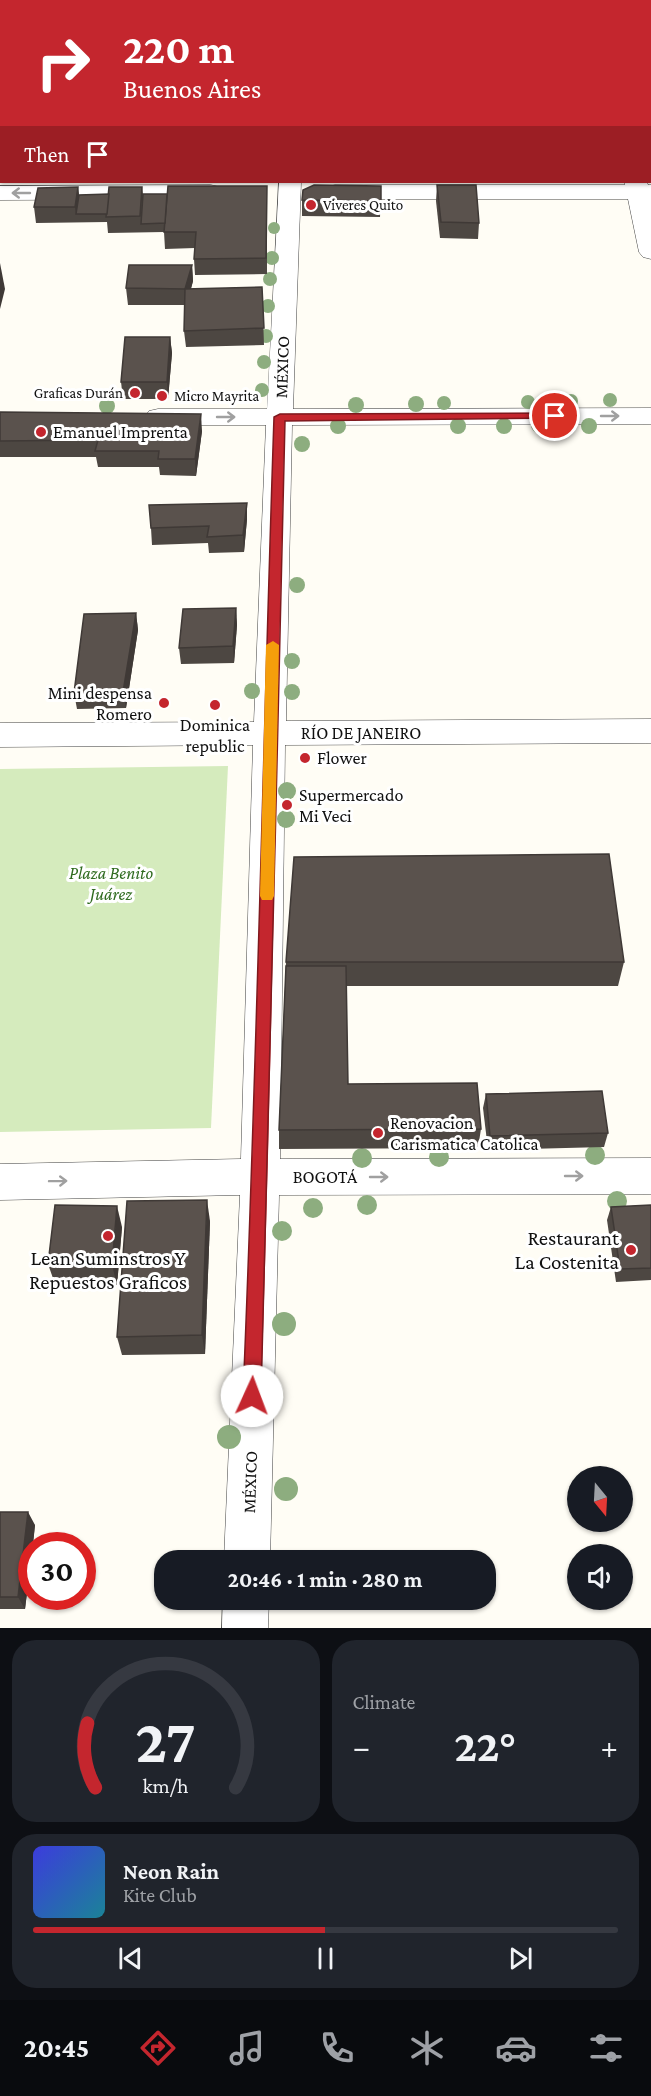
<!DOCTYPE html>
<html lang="en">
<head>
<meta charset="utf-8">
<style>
	body { margin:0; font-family:"Crimson Pro",serif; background:#20242c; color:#f1f3f6; height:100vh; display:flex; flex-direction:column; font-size:22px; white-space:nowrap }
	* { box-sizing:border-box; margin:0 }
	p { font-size:20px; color:#9ea1a6 }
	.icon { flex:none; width:33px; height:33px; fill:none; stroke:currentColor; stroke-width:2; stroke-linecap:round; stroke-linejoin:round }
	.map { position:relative; height:1628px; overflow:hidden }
	.panel { display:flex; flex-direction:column; gap:12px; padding:12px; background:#0d0f14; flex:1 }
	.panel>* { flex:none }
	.banner { position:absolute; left:0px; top:0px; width:651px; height:183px; box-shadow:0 2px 4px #0004; background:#c4262e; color:#fff; overflow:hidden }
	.needle { width:39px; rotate:162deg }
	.fabs { position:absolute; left:567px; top:1466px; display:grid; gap:12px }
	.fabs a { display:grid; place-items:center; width:66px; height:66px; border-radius:50%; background:#171b24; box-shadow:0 2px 4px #0004; font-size:30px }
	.speed { position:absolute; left:18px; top:1532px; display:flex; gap:12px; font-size:30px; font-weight:700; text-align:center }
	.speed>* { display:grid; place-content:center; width:78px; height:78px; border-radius:50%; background:#171b24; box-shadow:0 2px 4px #0004; line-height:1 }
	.speed .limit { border:9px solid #d22; background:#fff; color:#111 }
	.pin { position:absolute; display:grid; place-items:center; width:51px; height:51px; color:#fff; margin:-26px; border:3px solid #fff; border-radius:50%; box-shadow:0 2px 6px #0007 }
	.me { position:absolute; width:66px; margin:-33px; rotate:2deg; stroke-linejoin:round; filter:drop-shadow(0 0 4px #0008) }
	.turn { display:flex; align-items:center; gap:21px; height:126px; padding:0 24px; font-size:27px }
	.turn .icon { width:78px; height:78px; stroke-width:2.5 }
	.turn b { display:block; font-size:42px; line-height:51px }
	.then { display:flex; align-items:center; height:57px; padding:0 24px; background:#0003; gap:12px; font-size:22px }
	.big { font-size:45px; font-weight:700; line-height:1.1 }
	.panel .widget { flex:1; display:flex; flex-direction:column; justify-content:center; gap:9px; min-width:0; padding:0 21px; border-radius:24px; background:#20242c }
	.panel .dial { align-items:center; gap:0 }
	.dial svg { height:156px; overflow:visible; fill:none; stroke:#363941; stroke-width:7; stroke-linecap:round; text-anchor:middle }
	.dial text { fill:#f1f3f6; stroke:none }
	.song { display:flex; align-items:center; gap:18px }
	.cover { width:72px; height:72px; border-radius:9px; background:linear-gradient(135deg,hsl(240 70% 55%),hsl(190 70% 35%)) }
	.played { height:6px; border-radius:3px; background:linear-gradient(90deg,#c4262e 50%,#363941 50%) }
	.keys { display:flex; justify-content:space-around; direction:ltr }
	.heat { display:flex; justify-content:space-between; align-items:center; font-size:33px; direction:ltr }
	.panel .tiles { flex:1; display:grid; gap:12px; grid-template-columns:1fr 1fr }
	.widget:last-child { grid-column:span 2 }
	.trip { position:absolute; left:154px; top:1550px; width:342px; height:60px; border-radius:24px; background:#171b24; box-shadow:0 2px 4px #0004; font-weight:700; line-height:60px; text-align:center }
	.menu { display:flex; height:96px; justify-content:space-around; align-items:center; background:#090b0e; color:#9ea1a6 }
	.menu .icon { width:42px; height:42px }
	.menu .current { color:#c4262e }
	.menu b { font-size:27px; color:#f1f3f6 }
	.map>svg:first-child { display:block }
	.green { fill:#d5ebbd }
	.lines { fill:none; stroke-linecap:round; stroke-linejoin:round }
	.minor-casing { stroke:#444; stroke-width:1 }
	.minor { fill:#fff; fill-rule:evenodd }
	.tree { fill:#8dad7f }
	.wall { fill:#4d4742 }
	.shaded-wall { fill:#3f3936 }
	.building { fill:#5a524d; stroke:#3f3936; stroke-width:1.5 }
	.oneway { stroke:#a0a0a0 }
	.route { fill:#c4262e; stroke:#7f191e; stroke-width:1.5 }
	.slow { fill:#f59e0b }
	.poi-dot { fill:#c4262e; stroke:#fff; stroke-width:2 }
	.labels { text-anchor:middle; stroke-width:6; stroke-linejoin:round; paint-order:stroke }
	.far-poi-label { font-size:15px; fill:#111; stroke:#fff; text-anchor:start }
	.street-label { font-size:18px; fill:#111; stroke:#fff }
	.poi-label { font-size:18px; fill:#111; stroke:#fff; text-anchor:start }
	.park-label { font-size:18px; font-style:italic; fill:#2f6b1f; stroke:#fff }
	.near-poi-label { font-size:21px; fill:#111; stroke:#fff; text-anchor:end }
</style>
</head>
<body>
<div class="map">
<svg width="651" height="1628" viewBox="0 0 651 1628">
	<rect width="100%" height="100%" fill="#fffdf5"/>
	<polygon class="green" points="228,766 211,1128 0,1132 0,769"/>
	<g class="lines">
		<g class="minor-casing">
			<g id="minor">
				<rect x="101" y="0" width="20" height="2"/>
				<polygon points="208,0 229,0 230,2 209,2"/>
				<polygon points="316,0 348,0 315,2"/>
				<polygon points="579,0 599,0 599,2 580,2"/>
				<rect x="650" y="41" width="1" height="12"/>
				<polygon points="279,182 301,182 293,409 651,408 651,424 292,425 286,721 651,719 651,743 285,745 280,1159 651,1158 651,1194 279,1195 270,1560 224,1560 240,1195 0,1200 0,1164 241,1159 253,745 0,747 0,723 254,722 266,425 158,425 149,423 145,417 149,411 158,409 267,409"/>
				<polygon points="625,182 647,182 648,185 651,185 651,259 643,257 639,252 628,199 335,199 327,197 324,192 327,187 335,185 625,185"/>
				<polygon points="211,185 219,187 222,192 219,197 211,199 0,200 0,186"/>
				<polygon points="223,1599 269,1599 268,1628 222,1628"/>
			</g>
		</g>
		<use href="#minor" class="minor"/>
	</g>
	<g class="tree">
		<circle cx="274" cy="228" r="6"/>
		<circle cx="272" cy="258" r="7"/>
		<circle cx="270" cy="279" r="7"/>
		<circle cx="268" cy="306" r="7"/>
		<circle cx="266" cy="336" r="7"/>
		<circle cx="264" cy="362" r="7"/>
		<circle cx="262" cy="390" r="7"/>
		<circle cx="610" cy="400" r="7"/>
		<circle cx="571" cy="401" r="7"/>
		<circle cx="528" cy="402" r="7"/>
		<circle cx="444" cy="403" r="7"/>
		<circle cx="416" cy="404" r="8"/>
		<circle cx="356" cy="405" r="8"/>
		<circle cx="107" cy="406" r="8"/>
		<circle cx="539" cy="425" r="8"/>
		<circle cx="564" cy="425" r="8"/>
		<circle cx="338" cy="426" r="8"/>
		<circle cx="458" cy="426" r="8"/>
		<circle cx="504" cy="426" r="8"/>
		<circle cx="589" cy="426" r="8"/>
		<circle cx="302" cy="444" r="8"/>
		<circle cx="297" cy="585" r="8"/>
		<circle cx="292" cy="661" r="8"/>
		<circle cx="252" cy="691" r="8"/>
		<circle cx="292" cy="692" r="8"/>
		<circle cx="287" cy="791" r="9"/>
		<circle cx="286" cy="819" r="9"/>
		<circle cx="595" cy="1155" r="10"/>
		<circle cx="439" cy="1157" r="10"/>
		<circle cx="362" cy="1158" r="10"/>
		<circle cx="617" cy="1201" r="10"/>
		<circle cx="367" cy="1205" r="10"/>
		<circle cx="313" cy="1208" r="10"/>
		<circle cx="282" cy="1231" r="10"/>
		<circle cx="284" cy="1324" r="12"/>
		<circle cx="229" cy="1437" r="12"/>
		<circle cx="286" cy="1489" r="12"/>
	</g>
	<g class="wall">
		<rect x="0" y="57" width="2" height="53"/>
		<polygon points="437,185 479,223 478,239 440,238 436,201"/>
		<polygon points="381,186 380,217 302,216 302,200"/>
		<polygon points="78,187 79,195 109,194 142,187 143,194 267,202 267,274 195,275 194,259 195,248 165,249 164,232 108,233 107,222 36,223 34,207"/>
		<polygon points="192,265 193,281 191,289 262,287 264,345 186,347 184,331 185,305 128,305 126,288"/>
		<polygon points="170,337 172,353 168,399 123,399 121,382"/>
		<polygon points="0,412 202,431 196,476 160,475 159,467 98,467 96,457 0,457"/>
		<polygon points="247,519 244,552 209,553 208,543 152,545 151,528"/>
		<polygon points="236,608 237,625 234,663 181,664 179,648"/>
		<polygon points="136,613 138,630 126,708 77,709 74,693"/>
		<polygon points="286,962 624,962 618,986 346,986 348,1084 481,1129 478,1148 279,1149 279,1130"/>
		<polygon points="486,1094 608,1133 604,1147 488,1150 483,1108"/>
		<polygon points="651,1205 651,1280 616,1282 607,1220 611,1207"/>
		<polygon points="210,1221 205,1354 122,1355 117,1337"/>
		<polygon points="122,1227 117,1285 55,1284 48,1264"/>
		<polygon points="0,1512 35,1525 25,1609 0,1609"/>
	</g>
	<g class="shaded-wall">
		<polygon points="78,187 80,203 76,214 75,207"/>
		<polygon points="0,263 5,289 0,309"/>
		<polygon points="192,265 193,281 186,305 185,289"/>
		<polygon points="170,337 172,353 168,399 167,382"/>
		<polygon points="201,414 202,431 196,476 195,459"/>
		<polygon points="247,503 247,519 244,552 243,535"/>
		<polygon points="236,608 237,625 234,663 233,646"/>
		<polygon points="136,613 138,630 126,708 123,692"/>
		<polygon points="207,1200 210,1221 205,1354 202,1335"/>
		<polygon points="117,1206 122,1227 117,1285 112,1265"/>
		<polygon points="28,1512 35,1525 33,1545 32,1545 32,1553 25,1609 18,1597"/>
	</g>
	<g class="building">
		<rect x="0" y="57" width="2" height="28"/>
		<polygon points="314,185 381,186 381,201 302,200 303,190"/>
		<polygon points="437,185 476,185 479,223 441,222"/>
		<polygon points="168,186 267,186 266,258 194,259 196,232 164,232"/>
		<polygon points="78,187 75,207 34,207 38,188"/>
		<polygon points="109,187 142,187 140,216 106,217"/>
		<polygon points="109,194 107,214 76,214 79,195"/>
		<polygon points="143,194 167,194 165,223 141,224"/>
		<polygon points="129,265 192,265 185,289 126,288"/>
		<polygon points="262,287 264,328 184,331 185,289"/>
		<polygon points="125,337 170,337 167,382 121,382"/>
		<polygon points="0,412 201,414 195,459 158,459 159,451 95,451 98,440 0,441"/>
		<polygon points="247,503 243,535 207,537 209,526 151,528 149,505"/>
		<polygon points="236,608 233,646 179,648 183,609"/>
		<polygon points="136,613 123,692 74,693 84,614"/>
		<polygon points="609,854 624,962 286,962 294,857"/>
		<polygon points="286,966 346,966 348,1084 477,1083 481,1129 279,1130"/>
		<polygon points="602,1091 608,1133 490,1136 486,1094"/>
		<polygon points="207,1200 202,1335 117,1337 127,1201"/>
		<polygon points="55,1205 117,1206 112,1265 48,1264"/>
		<polygon points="651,1205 651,1268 620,1269 611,1207"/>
		<polygon points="0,1512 28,1512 18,1597 0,1597"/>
	</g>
	<defs><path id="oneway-shaft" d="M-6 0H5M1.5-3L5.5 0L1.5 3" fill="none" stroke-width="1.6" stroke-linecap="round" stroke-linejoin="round" transform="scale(1.5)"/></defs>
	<g class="oneway">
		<use href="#oneway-shaft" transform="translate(21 193) rotate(180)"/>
		<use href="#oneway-shaft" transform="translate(610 416)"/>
		<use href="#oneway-shaft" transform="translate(226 417)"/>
		<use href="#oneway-shaft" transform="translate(574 1176)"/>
		<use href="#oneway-shaft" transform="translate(379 1177)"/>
		<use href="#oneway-shaft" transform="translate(58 1181) rotate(-1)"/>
	</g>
	<path class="route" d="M 555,413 L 559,414 L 559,418 L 285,421 C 276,746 272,1071 261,1396 L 259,1402 L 252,1405 L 246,1402 L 243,1396 C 257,1070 263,744 274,417 L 280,414 Z"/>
	<polygon class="slow" points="273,641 279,645 274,896 272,900 262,900 260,896 266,645"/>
	<g class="poi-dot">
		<circle cx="311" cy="205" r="6"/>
		<circle cx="135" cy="393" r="6"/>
		<circle cx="162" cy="396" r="6"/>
		<circle cx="41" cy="432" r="6"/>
		<circle cx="164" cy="703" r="6"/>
		<circle cx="215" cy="705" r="6"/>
		<circle cx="305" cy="758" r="6"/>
		<circle cx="287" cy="805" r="6"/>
		<circle cx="378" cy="1133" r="6"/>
		<circle cx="108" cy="1236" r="6"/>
		<circle cx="631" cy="1250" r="6"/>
	</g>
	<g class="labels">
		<g class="far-poi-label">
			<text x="323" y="210">Viveres Quito</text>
			<text x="123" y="398" text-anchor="end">Graficas Durán</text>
			<text x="174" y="401">Micro Mayrita</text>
		</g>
		<g class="street-label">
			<text transform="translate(282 367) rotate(-88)" y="6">MÉXICO</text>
			<text x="361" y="739">RÍO DE JANEIRO</text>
			<text x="325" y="1183">BOGOTÁ</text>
			<text transform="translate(250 1482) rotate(-88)" y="6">MÉXICO</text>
		</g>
		<g class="poi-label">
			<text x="53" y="438">Emanuel Imprenta</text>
			<text x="152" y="699" text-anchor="end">Mini despensa<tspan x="152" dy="21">Romero</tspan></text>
			<text x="215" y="731" text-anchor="middle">Dominica<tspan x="215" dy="21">republic</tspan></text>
			<text x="317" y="764">Flower</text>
			<text x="299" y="801">Supermercado<tspan x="299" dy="21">Mi Veci</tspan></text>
			<text x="390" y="1129">Renovacion<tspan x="390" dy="21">Carismatica Catolica</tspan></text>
		</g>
		<g class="park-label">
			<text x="111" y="879">Plaza Benito<tspan x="111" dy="21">Juárez</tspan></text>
		</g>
		<g class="near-poi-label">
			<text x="619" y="1245">Restaurant<tspan x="619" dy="24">La Costenita</tspan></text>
			<text x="108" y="1265" text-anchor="middle">Lean Suminstros Y<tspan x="108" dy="24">Repuestos Graficos</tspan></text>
		</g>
	</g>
</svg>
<div class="fabs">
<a><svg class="needle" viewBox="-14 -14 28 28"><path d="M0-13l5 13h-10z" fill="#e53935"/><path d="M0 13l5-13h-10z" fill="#9ea1a6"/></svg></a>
<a><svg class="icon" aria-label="sound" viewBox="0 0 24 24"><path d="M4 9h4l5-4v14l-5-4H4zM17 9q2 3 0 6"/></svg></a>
</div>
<div class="speed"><div class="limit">30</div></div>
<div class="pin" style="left:555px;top:416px;background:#d93025"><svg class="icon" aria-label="arrive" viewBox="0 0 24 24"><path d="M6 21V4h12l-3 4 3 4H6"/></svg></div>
<svg class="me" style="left:252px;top:1396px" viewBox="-20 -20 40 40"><circle r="19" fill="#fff"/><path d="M0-13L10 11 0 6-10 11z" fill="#c4262e"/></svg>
<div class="trip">20:46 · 1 min · 280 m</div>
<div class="banner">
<div class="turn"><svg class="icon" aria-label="right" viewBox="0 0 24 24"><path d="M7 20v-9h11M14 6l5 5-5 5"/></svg><div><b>220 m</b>Buenos Aires</div></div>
<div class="then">Then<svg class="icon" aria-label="arrive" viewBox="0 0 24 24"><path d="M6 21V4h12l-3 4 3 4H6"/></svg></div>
</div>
</div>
<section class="panel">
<div class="tiles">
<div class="widget dial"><svg viewBox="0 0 100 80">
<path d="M14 69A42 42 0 1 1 86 69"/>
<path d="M14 69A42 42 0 0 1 10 36" stroke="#c4262e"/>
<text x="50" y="56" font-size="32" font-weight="700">27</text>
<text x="50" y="72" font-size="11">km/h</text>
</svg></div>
<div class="widget"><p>Climate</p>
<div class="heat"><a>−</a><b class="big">22°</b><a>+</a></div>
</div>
<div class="widget">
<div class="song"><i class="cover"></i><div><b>Neon Rain</b><p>Kite Club</p></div></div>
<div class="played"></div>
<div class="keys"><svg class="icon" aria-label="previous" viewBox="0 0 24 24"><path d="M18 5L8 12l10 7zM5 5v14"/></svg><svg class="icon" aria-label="pause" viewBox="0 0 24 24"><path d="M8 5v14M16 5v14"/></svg><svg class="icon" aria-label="next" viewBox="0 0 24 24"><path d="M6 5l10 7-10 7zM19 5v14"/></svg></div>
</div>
</div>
</section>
<nav class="menu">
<b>20:45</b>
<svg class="icon current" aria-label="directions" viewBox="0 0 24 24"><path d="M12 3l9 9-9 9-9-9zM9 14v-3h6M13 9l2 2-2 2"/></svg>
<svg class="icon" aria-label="music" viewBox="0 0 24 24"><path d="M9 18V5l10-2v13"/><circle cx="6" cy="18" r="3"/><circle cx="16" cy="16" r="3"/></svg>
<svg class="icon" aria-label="phone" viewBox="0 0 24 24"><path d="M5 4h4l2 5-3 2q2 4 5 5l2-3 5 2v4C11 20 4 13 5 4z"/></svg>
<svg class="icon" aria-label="climate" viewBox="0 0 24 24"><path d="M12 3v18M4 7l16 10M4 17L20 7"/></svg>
<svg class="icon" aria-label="car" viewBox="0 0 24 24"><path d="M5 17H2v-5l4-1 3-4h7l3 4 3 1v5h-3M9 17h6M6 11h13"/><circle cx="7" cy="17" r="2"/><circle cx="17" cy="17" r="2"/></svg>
<svg class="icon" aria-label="filters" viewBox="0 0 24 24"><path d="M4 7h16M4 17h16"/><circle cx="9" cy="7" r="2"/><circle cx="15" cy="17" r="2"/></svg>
</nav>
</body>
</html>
